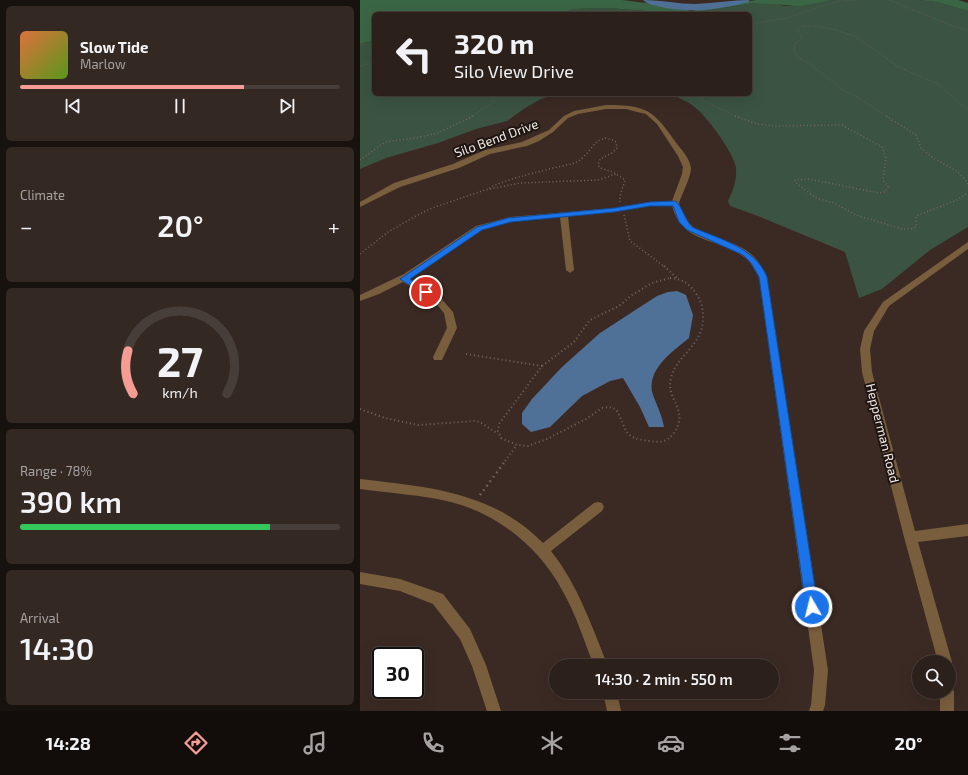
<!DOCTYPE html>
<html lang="en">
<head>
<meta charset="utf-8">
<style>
	body { margin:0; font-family:"Exo 2",sans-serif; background:#342823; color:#f1f3f6; height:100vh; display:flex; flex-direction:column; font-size:15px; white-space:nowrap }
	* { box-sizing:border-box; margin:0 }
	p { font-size:13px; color:#a6a3a2 }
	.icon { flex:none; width:22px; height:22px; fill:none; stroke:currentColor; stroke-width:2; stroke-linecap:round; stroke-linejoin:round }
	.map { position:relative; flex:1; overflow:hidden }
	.sheet { display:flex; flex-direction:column; gap:6px; padding:6px; background:#18120e; width:360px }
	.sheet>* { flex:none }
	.hud { position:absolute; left:12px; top:12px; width:380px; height:84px; border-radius:6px; box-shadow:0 4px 16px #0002,0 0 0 1px #483e39; background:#2c201a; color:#f1f3f6; overflow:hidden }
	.buttons { position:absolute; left:552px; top:655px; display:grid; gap:8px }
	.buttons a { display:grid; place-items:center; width:44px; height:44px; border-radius:50%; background:#2c201a; box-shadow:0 4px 16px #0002,0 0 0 1px #483e39; font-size:20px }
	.speed { position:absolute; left:12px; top:647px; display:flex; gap:8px; font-size:20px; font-weight:700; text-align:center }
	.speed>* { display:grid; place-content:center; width:52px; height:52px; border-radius:50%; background:#2c201a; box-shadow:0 4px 16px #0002,0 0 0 1px #483e39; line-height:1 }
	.speed .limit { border:2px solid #111; border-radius:6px; background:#fff; color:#111 }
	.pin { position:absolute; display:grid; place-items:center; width:34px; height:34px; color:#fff; margin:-17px; border:2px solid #fff; border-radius:50%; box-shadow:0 1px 4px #0007 }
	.me { position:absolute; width:44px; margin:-22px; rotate:352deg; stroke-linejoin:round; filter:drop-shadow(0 0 3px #0008) }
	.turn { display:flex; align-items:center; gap:14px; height:84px; padding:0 16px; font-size:18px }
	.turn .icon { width:52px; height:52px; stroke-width:2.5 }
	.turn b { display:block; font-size:28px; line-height:34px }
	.big { font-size:30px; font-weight:600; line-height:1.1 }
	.sheet .widget { flex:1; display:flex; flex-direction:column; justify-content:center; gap:6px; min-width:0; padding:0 14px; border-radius:6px; background:#342823 }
	.sheet .dial { align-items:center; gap:0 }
	.dial svg { height:104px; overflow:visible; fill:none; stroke:#483e39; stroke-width:7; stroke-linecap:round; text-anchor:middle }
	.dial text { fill:#f1f3f6; stroke:none }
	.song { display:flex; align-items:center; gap:12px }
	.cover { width:48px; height:48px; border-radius:6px; background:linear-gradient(135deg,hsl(20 70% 55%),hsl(90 70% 35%)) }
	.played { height:4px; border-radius:2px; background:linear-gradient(90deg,#f59c94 70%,#483e39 70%) }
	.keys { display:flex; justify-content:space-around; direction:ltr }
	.heat { display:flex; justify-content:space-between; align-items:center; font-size:22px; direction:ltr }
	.charge { height:6px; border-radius:3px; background:linear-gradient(90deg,#34c759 78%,#483e39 0) }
	.trip { position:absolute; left:189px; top:659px; width:230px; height:40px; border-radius:20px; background:#2c201a; box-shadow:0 4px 16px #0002,0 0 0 1px #483e39; font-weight:600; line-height:40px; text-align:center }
	.menu { display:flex; height:64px; justify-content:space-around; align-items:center; background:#120d0a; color:#a6a3a2 }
	.menu .icon { width:28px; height:28px }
	.menu .current { color:#f59c94 }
	.menu b { font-size:18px; color:#f1f3f6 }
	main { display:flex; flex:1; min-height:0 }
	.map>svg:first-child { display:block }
	.green { fill:#3b5441 }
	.forest { fill:#3b6646 }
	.water { fill:#507197 }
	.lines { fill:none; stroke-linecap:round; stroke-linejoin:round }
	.river { fill:#507197; fill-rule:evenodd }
	.path-far3 { stroke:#75665f; stroke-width:1; stroke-dasharray:0.5 2; stroke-linecap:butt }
	.path-far2 { stroke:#75665f; stroke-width:1.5; stroke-dasharray:1 2.5; stroke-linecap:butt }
	.path-far1 { stroke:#75665f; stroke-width:2; stroke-dasharray:1 3; stroke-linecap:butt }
	.path { stroke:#75665f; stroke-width:2.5; stroke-dasharray:1.5 4; stroke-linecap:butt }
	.minor { fill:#795e3d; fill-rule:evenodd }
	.route { fill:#1a73e8; stroke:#114b97 }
	.labels { text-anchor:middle; stroke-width:4; stroke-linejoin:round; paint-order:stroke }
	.street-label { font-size:13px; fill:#f4e9e4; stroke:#1c1512 }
</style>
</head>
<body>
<main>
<section class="sheet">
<div class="widget">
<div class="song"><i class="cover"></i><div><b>Slow Tide</b><p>Marlow</p></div></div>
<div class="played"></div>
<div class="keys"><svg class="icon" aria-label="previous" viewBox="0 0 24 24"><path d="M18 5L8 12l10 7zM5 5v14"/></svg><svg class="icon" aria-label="pause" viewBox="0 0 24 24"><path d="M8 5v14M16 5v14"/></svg><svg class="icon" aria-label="next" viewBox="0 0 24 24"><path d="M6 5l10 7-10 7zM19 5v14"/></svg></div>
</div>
<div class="widget"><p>Climate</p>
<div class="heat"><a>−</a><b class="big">20°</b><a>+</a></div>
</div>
<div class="widget dial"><svg viewBox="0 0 100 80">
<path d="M14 69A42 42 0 1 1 86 69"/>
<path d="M14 69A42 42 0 0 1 10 36" stroke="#f59c94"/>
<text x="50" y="56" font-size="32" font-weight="700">27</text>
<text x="50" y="72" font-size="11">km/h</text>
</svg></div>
<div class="widget"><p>Range · 78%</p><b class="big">390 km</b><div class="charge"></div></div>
<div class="widget"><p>Arrival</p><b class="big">14:30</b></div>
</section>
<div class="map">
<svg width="608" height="711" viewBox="0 0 608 711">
	<rect width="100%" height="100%" fill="#3b2a23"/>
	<g class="green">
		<path d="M 473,0 L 558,0 L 577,2 L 608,11 L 608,227 L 570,250 L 522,289 L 499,298 L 485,252 L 398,216 L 370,206 L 368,201 C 373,191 377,180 376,168 C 375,155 348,118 337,109 C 329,102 320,98 310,94 L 390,94 L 390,14 L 201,14 L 213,9 L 248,8 L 325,14 L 394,3 L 408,3 L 426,6 Z"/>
		<polygon points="14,41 14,94 194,94 181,99 165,108 147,121 116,129 78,143 26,158 0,169 0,45 3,43"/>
	</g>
	<g class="forest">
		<polygon points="0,0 262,0 318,7 331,11 396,0 473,0 440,6 394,3 325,14 248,8 213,9 201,14 14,14 14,41 3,43 0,45"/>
		<polygon points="558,0 598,0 608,3 608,11 577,2"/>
	</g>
	<path class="water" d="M 317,291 L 326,295 L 333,315 L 329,338 C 313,351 285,370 293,395 C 297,406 302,415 304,427 L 289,427 L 280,407 L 263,378 L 250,381 L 222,396 L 190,427 L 171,432 L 162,424 L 162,413 L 172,399 L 202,367 L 240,333 L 297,296 L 308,292 Z"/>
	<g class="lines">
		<path class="river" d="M 283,0 C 301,0 319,4 336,4 C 354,3 372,0 390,0 L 388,2 C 358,10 328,14 297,6 C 293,5 287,4 283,0 Z"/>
		<g class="path-far3">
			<polyline points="529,0 593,26 608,30"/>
			<polyline points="390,24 427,18 475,2 495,0"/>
			<polyline points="0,66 14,62"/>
			<polyline points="336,94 346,102 377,117"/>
			<polyline points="111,117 131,104 136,94"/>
			<polyline points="528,117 499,98 483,90 450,64 438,57 434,51 435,44 442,37 438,31 439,28 444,26 454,26 472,29 494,36 539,67 578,84 608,110"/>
		</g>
		<g class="path-far2">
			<polyline points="375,116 397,124 413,126 482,125 522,147 526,158 523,180 528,187 525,192 519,193 448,179 435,180 435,182 456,198 474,203 496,215 542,229 551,229 556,227 556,216 597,200 608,193"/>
			<polyline points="526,116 556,135 561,148 573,158 597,171 605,179 608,185"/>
			<polyline points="0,160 25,142 55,138 78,133 113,116"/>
			<path d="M 129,188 C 150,178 171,174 193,168 C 201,166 211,165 217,162 C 232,154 236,129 256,142 L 257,148 L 252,153 L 240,159 L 238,165 L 240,168 L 253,172 L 265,180 L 260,196 L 260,202"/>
			<polyline points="264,215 270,241 305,267"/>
			<polyline points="0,254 28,232 54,217 72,208 125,190 160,183 238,180 256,174"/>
		</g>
		<g class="path-far1">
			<polyline points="304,266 317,278"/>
			<path d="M 310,278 C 323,279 330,284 337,295 C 342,302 343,310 343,318 C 343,346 317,354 311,378 C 305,399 330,410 314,433 C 307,442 300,443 290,441 C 261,438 268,430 256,409 L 249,407 L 242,408 L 226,419 L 187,439 L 168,446 L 157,445 L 141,438 L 138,431 L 139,424 L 182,366 L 214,342 L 230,320 L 259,306 L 272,295 L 292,283 Z"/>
			<polyline points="106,354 182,366"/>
			<polyline points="0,409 25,418 58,425 115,421 120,422 138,434"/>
			<polyline points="145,461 157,445"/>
		</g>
		<polyline class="path" points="120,495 146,460"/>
		<g class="minor">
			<path d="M 246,105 C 288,105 293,110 317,144 C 322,150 330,159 331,168 C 331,177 322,194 319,203 C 331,245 366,232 391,254 C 399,261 403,269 407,277 L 468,670 L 465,705 L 463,711 L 449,711 L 451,705 L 454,670 L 399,277 C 395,270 391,262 384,257 C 358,237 323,245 312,206 L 290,206 L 255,212 L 208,216 L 214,270 L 210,273 L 206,270 L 200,217 L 151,221 L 122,230 L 50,279 L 79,296 L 93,312 L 97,328 L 82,360 L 74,360 L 73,357 L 87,328 L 84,313 L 73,300 L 43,282 L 19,294 L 0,301 L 0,295 L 44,274 L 116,226 L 150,217 L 255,208 L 290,202 L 312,201 L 322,174 L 323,167 L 318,156 L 297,124 L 286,114 L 277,112 L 266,109 L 246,109 L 218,114 L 208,118 L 193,132 L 179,141 L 167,146 L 130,154 L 99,168 L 40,187 L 0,207 L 0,202 L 34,183 L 93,164 L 125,150 L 162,142 L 173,137 L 189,130 L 204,116 L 214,111 Z"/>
			<polygon points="608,242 608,249 529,306 514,331 510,349 512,372 555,531 608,524 608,536 558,542 592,662 589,667 589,662 578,662 544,537 502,372 500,349 504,331 523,302"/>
			<path d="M 0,479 C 67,487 132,491 183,543 L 234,503 L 238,502 L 242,503 L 244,507 L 242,511 L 191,551 C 218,585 232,627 248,666 L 234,666 C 224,641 216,614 202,590 C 179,547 138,514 91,502 C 61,495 30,493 0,489 Z"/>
			<polygon points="0,572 40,579 83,594 110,629 126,665 141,711 127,711 112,666 100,639 73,604 40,591 0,584"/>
			<polygon points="589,686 592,687 594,692 594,711 580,711 580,692 589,692"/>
			<polygon points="243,692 257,692 261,711 247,711"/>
		</g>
	</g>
	<path class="route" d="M 315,201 C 321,204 325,220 332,227 C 359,239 395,247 407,277 L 458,607 L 456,611 L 452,613 L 447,611 L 446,607 L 399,277 L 391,263 L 383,255 L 327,230 L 319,222 L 313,206 L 290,206 L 254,212 L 151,222 L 122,230 L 50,279 L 69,290 L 70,292 L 69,294 L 63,294 L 40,279 L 117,227 L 148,218 L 254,208 L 290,202 Z"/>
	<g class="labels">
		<g class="street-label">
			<text transform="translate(136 138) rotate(-20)" y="5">Silo Bend Drive</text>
			<text transform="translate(523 433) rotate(76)" y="5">Hepperman Road</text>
		</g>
	</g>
</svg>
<div class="buttons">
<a><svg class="icon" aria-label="search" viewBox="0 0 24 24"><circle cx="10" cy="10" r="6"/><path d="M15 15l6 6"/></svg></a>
</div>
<div class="speed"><div class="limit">30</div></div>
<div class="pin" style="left:66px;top:292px;background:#d93025"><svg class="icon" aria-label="arrive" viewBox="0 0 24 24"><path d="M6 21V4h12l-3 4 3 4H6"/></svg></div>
<svg class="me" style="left:452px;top:607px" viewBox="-20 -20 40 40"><circle r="17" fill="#1a73e8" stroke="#fff" stroke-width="3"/><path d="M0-11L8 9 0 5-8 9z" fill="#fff"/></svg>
<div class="trip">14:30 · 2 min · 550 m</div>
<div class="hud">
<div class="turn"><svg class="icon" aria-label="left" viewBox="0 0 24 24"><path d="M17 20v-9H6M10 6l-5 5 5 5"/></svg><div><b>320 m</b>Silo View Drive</div></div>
</div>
</div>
</main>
<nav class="menu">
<b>14:28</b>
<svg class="icon current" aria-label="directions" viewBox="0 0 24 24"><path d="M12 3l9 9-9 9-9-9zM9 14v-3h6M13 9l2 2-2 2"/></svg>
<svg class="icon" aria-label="music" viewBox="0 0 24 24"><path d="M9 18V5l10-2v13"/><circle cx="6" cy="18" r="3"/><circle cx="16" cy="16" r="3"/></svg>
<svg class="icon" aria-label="phone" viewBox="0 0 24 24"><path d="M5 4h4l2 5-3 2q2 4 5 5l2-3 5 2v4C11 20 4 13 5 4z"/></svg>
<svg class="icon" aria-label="climate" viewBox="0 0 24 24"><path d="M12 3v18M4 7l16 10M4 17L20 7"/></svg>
<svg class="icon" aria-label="car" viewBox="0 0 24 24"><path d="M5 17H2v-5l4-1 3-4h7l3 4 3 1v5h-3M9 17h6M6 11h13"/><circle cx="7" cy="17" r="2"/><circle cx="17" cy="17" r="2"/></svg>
<svg class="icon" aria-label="filters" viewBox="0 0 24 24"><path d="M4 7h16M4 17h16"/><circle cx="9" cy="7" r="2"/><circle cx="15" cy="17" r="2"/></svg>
<b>20°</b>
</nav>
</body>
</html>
